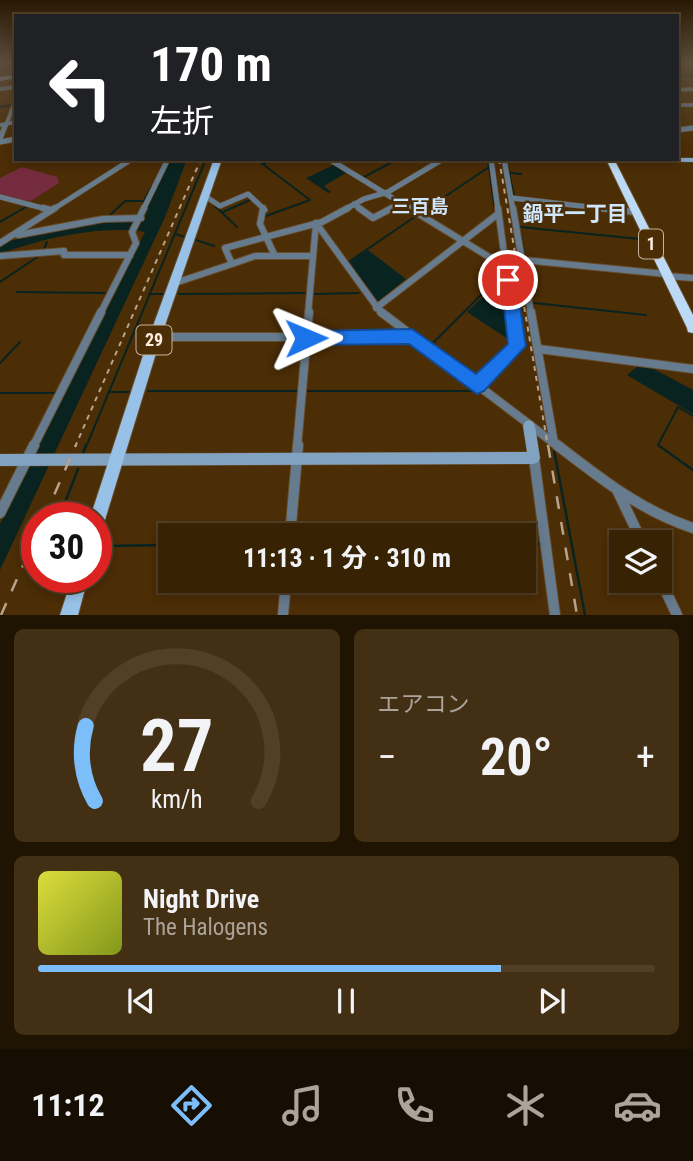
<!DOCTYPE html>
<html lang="ja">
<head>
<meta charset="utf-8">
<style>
	body { margin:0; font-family:"Roboto Condensed","Noto Sans JP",sans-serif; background:#432f13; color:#f1f3f6; height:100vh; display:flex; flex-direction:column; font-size:26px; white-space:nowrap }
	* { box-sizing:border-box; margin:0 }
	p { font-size:23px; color:#aba49a }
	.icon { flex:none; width:38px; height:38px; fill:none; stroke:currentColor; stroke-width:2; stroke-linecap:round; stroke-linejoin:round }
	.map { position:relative; height:615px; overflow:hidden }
	.side { display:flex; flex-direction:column; gap:14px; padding:14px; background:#1f1302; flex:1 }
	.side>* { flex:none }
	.top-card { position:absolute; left:14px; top:14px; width:665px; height:147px; border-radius:0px; box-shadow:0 4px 10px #0003,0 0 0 2px #523f26; background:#202124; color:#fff; overflow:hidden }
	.buttons { position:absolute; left:609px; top:530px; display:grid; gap:14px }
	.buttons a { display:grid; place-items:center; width:63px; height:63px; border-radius:0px; background:#382204; box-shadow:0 4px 10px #0003,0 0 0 2px #523f26; font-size:35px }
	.speed { position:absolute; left:21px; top:502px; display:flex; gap:14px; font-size:35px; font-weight:700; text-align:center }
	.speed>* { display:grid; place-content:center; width:91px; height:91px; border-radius:50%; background:#382204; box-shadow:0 4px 10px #0003,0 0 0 2px #523f26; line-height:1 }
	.speed .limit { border:10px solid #d22; background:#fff; color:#111 }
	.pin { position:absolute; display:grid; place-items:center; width:60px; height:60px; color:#fff; margin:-30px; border:4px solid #fff; border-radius:50%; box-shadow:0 2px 7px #0007 }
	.me { position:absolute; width:77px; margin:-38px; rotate:89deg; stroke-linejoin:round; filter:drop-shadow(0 0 5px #0008) }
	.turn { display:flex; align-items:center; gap:24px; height:147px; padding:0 21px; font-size:32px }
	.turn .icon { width:91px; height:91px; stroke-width:2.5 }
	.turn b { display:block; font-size:49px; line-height:60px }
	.big { font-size:52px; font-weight:700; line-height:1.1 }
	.side .card { flex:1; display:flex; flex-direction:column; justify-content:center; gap:10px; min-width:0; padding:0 24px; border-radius:10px; background:#432f13 }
	.side .dial { align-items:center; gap:0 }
	.dial svg { height:182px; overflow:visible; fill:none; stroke:#523f26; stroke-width:7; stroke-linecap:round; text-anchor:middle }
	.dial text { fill:#f1f3f6; stroke:none }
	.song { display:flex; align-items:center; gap:21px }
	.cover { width:84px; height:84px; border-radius:10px; background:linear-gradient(135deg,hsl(60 70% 55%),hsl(70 70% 35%)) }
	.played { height:7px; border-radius:4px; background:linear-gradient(90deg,#7cbef9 75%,#523f26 75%) }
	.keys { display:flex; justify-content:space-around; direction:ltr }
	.heat { display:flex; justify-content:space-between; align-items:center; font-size:38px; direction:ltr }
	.side .tiles { flex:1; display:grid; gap:14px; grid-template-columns:1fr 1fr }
	.card:last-child { grid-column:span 2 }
	.trip { position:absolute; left:158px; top:523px; width:378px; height:70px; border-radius:0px; background:#382204; box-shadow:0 4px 10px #0003,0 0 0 2px #523f26; font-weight:700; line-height:70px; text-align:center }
	.tab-bar { display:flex; height:112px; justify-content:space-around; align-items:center; background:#160e02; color:#aba49a }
	.tab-bar .icon { width:49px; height:49px }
	.tab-bar .current { color:#7cbef9 }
	.tab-bar b { font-size:32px; color:#f1f3f6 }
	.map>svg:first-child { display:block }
	.green { fill:#762c3f }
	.water { fill:#082320 }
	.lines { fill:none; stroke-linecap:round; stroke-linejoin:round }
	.stream-far1 { stroke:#082320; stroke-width:2 }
	.stream { stroke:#082320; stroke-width:2.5 }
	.street-far4-casing { stroke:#674c29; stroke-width:4.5 }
	.street-far3-casing { stroke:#674c29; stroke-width:6 }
	.street-far2-casing { stroke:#674c29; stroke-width:8 }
	.street-far1-casing { stroke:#674c29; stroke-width:10 }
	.street-casing { stroke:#674c29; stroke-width:12 }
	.secondary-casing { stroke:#674c29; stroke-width:1 }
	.primary-casing { stroke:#674c29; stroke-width:2 }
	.highway-casing { stroke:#674c29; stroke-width:2 }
	.street-far4 { stroke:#677b8e; stroke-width:3.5 }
	.street-far3 { stroke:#677b8e; stroke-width:5 }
	.street-far2 { stroke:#677b8e; stroke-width:6 }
	.street-far1 { stroke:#677b8e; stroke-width:8 }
	.street { stroke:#677b8e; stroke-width:10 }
	.secondary { fill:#82a2c1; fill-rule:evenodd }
	.primary { fill:#97c1e7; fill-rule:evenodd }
	.highway { fill:#bcdaf6; fill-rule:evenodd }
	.rail-far1 { stroke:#b8a38c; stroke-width:2; stroke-dasharray:5 5; stroke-linecap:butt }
	.rail { stroke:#b8a38c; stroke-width:2.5; stroke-dasharray:13 13; stroke-linecap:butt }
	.route { fill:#1a73e8; stroke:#114b97; stroke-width:2 }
	.labels { text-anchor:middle; stroke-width:5; stroke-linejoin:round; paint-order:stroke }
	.shield { fill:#4b2d06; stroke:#c7b39e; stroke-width:2 }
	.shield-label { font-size:18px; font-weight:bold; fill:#fceddf }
	.far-quarter-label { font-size:19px; font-weight:bold; fill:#cfe7fd; stroke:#4b2d06 }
	.neighbourhood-label { font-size:21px; font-weight:bold; fill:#cfe7fd; stroke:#4b2d06 }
</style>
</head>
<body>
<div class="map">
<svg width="693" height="615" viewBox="0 0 693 615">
	<rect width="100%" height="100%" fill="#4b2d06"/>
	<polygon class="green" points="22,167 57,177 59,183 31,201 0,196 0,178"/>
	<g class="water">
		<path d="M 171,159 L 187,159 L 165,217 L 0,570 L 0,524 L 145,232 C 101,225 43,238 0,254 L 0,243 L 104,221 L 142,220 Z"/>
		<polygon points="334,165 346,173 324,186 331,192 328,193 306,178"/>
		<polygon points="368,250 406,279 379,301 374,300 347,264"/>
		<polygon points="491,289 507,298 514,343 467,312"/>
		<polygon points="638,366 652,368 693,390 693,414 627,375"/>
	</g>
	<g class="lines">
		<g class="stream-far1">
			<polyline points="677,76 693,75"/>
			<polyline points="0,107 11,105"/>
			<polyline points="256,159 310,200 266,216"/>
			<polyline points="488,159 495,212"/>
			<polyline points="264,164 273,159"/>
			<polyline points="508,167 514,196"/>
			<polyline points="511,173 521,174"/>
			<polyline points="364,177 398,159"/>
			<polyline points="213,204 237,227"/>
			<polyline points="223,212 250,200"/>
			<polyline points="422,212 489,167"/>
			<polyline points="110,215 125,201 144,201 152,186"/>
			<polyline points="0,222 26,207"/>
			<polyline points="257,225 261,235"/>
			<polyline points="520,227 640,239"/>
			<polyline points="175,234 185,237"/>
			<polyline points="521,235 525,257"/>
			<polyline points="196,240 214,246"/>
			<polyline points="43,251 47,242"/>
			<polyline points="347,263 416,216"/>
			<polyline points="0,282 39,256"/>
			<polyline points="17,292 106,293"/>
			<polyline points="150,294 165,294"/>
			<polyline points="179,294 306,293"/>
			<polyline points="314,294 359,293"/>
			<polyline points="534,303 646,315"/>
			<polyline points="431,345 503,273 503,269"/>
			<polyline points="0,363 20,342"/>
			<polyline points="148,391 297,391"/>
			<polyline points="307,391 477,391"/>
			<polyline points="109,392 129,392"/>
			<polyline points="0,393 55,393"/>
			<polyline points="86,447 206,159"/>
			<polyline points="661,447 658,445 678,407 693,416"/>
		</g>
		<g class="stream">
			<polyline points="658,445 693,470"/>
			<polyline points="554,450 585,615"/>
			<polyline points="83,453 86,445"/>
			<polyline points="59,518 78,469"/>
			<polyline points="523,544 540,544"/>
			<polyline points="103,546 170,545"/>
		</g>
		<g class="street-far4-casing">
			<g id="street-far4">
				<polyline points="677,63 693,63"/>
				<polyline points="0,89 16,87"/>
				<polyline points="677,90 693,89"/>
				<polyline points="677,105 693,105"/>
				<polyline points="0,125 16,122"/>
				<polyline points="5,128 16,99"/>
			</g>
		</g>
		<g class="street-far3-casing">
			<g id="street-far3">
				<polyline points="677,130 693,128"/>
				<polyline points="0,139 5,126"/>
				<polyline points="0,142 16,139"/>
				<polyline points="329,159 412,210"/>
				<polyline points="491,159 498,210"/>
				<polyline points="504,159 513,210"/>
				<polyline points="205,196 220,206 248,194 265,210"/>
				<polyline points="0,197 50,210"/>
				<polyline points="512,198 615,210"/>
				<polyline points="354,204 362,210"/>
				<polyline points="52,210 132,159"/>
				<polyline points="143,210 168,159"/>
				<polyline points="344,210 364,199 388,192 443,159"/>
				<polyline points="388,210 401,203"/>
			</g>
		</g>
		<g class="street-far2-casing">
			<g id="street-far2">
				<polyline points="43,208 51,210"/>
				<polyline points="263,208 260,224 275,256"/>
				<polyline points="359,208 373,218 392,208"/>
				<polyline points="409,208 489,257 505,258"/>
				<polyline points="498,208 512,314"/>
				<polyline points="513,208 531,314"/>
				<polyline points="600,208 635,212"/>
				<polyline points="316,223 382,314"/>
				<polyline points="18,235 103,219 141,218"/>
				<polyline points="0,243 55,208"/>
				<polyline points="0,256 64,251 64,255 130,255"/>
				<polyline points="523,260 666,274"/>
				<polyline points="232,264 255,256 312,256"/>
				<polyline points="667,276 693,278"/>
				<polyline points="175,283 232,264 225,248 322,222 348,208"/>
				<polyline points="376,308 498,214"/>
				<polyline points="100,314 136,243 132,232 144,208"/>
				<polyline points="308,314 316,223"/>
			</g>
		</g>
		<g class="street-far1-casing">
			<g id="street-far1">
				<polyline points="381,312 559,447"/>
				<polyline points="531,312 554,443"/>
				<polyline points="155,337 412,337"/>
				<polyline points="539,349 693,369"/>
				<polyline points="477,385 517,347 512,312"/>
				<polyline points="33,447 101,312"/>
				<polyline points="297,447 309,312"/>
			</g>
		</g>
		<g class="street-casing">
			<g id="street">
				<path d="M 557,445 C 600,478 641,511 693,528"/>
				<polyline points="534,458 555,615"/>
				<polyline points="618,492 642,542"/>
				<polyline points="0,513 34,445"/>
				<polyline points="290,536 298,445"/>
				<polyline points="660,579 677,615"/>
				<polyline points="283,615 286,581"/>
			</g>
		</g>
		<g class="secondary-casing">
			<g id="secondary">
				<polygon points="16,75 16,78 0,81 0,77"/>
				<polygon points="677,158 693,158 693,162 590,161 587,159 677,159"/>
				<polygon points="529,420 533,422 535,426 540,458 538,462 534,464 0,466 0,454 527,452 523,426 525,422"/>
			</g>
		</g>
		<g class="primary-casing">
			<g id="primary">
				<polygon points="214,159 222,159 161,337 104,523 101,528 96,530 96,518 90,518 149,337"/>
				<polygon points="72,578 88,578 78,615 60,615"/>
			</g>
		</g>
		<g class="highway-casing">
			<polygon id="highway" points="606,159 614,159 693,315 693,333 688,332 687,328"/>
		</g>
		<use href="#street-far4" class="street-far4"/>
		<use href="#street-far3" class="street-far3"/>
		<use href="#street-far2" class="street-far2"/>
		<use href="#street-far1" class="street-far1"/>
		<use href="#street" class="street"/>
		<use href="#secondary" class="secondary"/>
		<use href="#primary" class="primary"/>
		<use href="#highway" class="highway"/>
		<g class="rail-far1">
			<polyline points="499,159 548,447"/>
			<polyline points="75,447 201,159"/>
		</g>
		<g class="rail">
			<polyline points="548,445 577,615"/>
			<polyline points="44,518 76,445"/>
			<polyline points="1,615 37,534"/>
		</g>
	</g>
	<linearGradient id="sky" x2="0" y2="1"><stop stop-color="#291903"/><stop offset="0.42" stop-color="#5b4c3b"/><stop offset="1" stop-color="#5b4c3b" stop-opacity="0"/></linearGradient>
	<rect width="693" height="148" fill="url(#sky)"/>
	<polygon class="route" points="508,275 516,280 526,346 484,391 477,394 409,344 306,345 298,338 306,331 412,329 476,374 508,344 501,280"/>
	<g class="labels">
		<g class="shield">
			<rect x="639" y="229.5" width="24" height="29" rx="5"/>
			<rect x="136.5" y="325.5" width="35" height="29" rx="5"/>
		</g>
		<g class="shield-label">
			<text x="651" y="250">1</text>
			<text x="154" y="346">29</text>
		</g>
		<g class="far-quarter-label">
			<text x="420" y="213">三百島</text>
		</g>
		<g class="neighbourhood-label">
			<text x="575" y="221">鍋平一丁目</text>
		</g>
	</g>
</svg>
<div class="buttons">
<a><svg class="icon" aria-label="layers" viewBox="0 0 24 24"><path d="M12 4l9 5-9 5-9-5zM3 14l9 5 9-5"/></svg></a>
</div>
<div class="speed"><div class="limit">30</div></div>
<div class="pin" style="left:508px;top:280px;background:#d93025"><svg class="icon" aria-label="arrive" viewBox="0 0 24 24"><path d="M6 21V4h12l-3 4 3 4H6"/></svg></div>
<svg class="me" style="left:306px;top:338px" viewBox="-20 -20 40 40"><path d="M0-17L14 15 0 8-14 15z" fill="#1a73e8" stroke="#fff" stroke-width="4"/></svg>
<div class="trip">11:13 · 1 分 · 310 m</div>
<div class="top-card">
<div class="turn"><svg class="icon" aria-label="left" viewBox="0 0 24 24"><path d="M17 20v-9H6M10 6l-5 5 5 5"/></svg><div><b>170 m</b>左折</div></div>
</div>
</div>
<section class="side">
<div class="tiles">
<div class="card dial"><svg viewBox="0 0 100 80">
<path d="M14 69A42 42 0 1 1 86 69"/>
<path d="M14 69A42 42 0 0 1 10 36" stroke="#7cbef9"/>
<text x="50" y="56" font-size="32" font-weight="700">27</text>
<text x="50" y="72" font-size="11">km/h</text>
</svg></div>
<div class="card"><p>エアコン</p>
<div class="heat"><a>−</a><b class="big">20°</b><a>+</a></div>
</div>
<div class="card">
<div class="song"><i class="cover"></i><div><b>Night Drive</b><p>The Halogens</p></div></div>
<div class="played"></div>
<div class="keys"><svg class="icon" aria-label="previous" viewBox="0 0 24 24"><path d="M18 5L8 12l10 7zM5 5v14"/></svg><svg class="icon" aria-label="pause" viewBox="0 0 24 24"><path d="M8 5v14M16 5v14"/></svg><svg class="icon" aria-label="next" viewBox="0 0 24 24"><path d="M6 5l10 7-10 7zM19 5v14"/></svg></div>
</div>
</div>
</section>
<nav class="tab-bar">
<b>11:12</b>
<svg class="icon current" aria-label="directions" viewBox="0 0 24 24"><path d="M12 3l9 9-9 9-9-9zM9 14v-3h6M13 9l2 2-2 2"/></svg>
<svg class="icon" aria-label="music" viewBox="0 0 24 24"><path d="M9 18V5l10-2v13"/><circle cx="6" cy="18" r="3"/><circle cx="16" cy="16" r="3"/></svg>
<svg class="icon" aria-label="phone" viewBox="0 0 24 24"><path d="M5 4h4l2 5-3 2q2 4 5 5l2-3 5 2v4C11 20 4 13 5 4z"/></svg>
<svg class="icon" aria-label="climate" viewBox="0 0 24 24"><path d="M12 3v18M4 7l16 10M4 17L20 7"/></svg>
<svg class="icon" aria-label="car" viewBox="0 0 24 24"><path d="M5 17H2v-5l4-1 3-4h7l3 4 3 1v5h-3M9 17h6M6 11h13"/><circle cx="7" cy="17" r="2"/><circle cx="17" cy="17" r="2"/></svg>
</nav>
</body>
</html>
